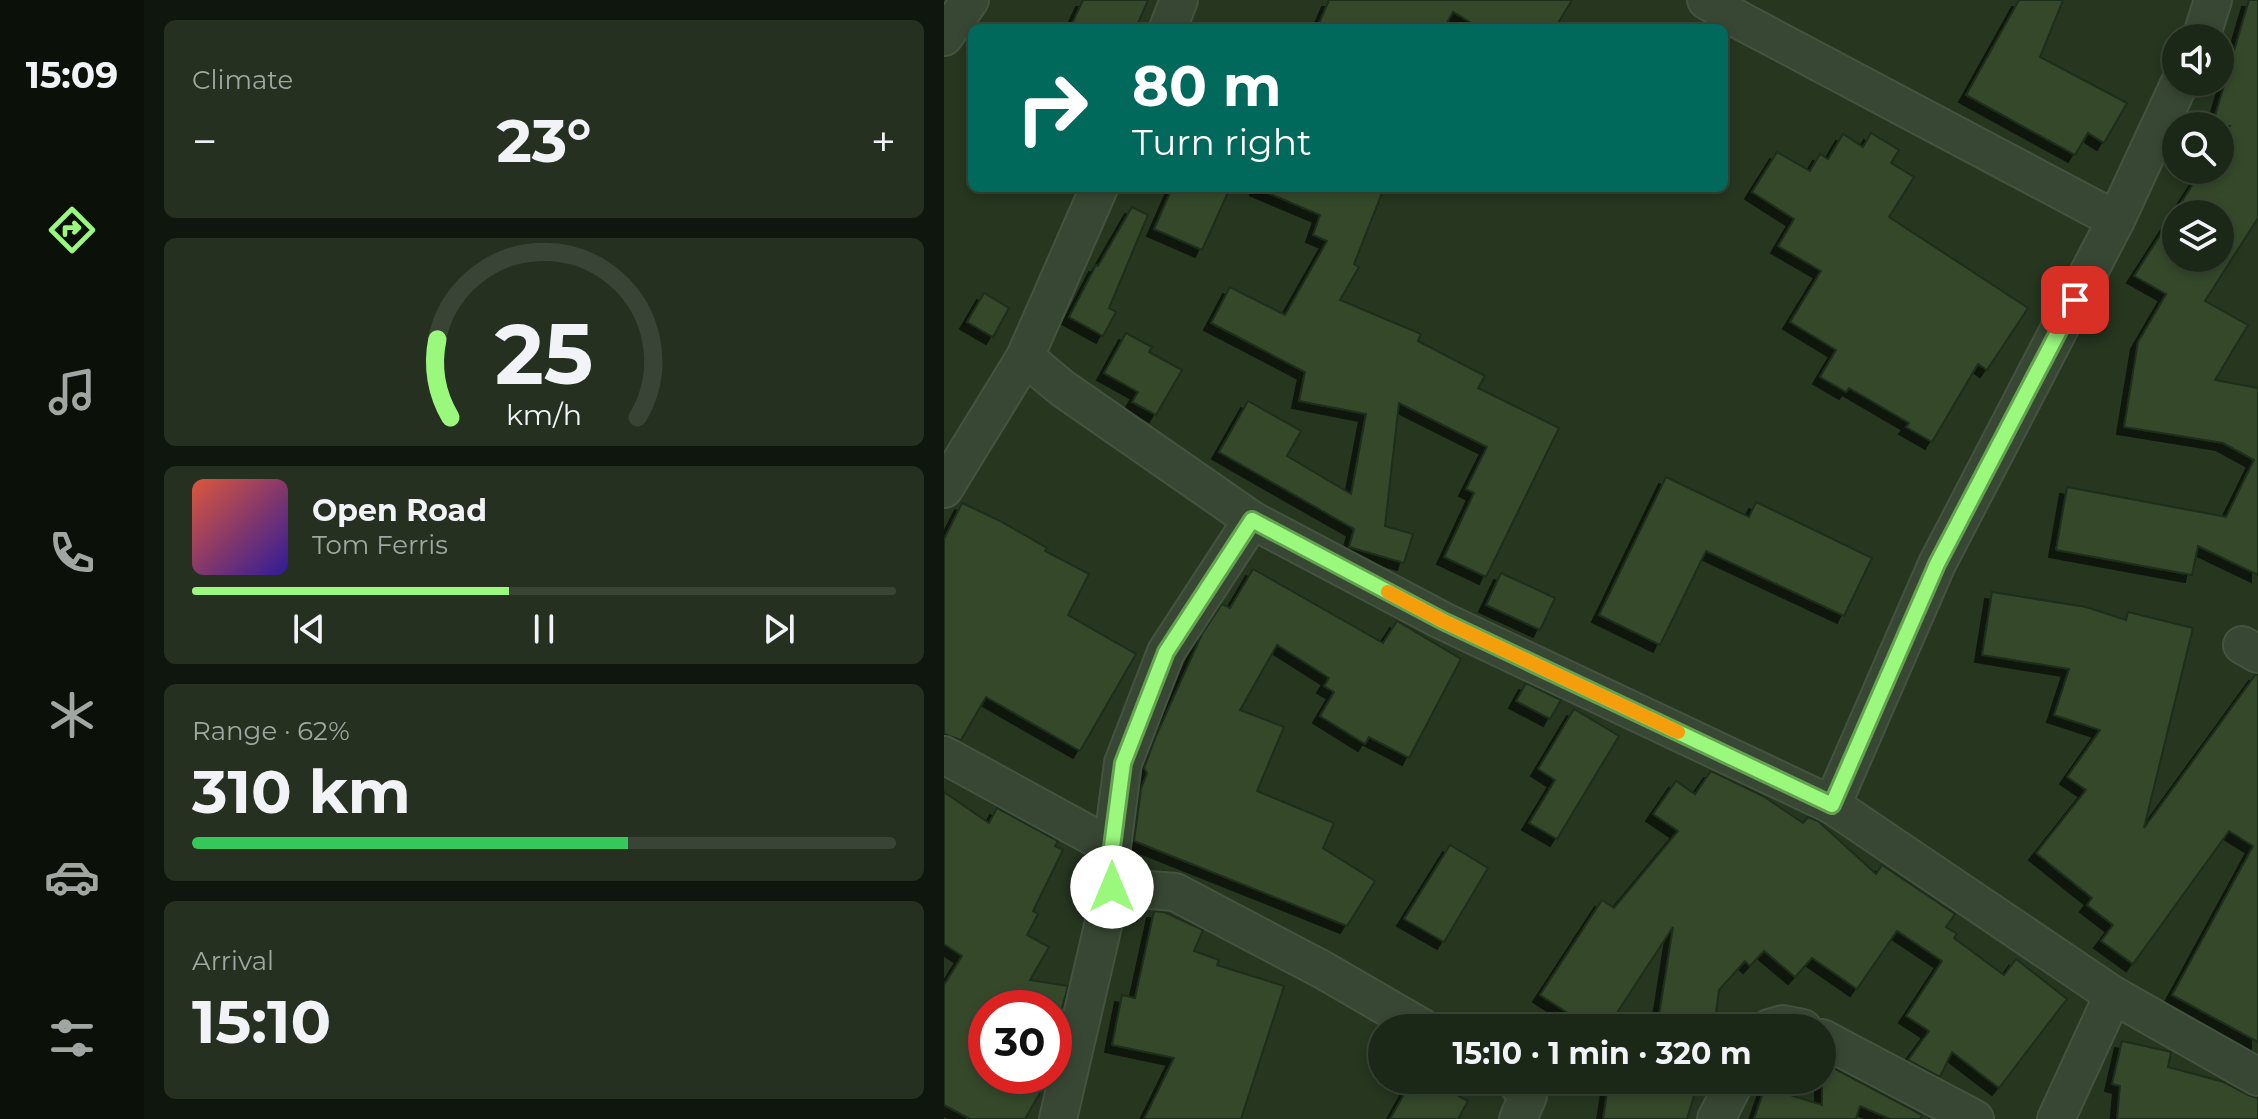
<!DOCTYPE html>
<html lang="en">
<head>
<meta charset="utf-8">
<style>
	body { margin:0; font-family:Montserrat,sans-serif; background:#253020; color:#f1f3f6; height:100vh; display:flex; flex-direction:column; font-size:30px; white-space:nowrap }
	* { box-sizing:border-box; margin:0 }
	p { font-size:26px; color:#a0a6a1 }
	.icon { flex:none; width:44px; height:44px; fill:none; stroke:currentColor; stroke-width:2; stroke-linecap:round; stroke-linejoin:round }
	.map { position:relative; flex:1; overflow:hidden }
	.side { display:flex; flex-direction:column; gap:20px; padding:20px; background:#0f160d; width:800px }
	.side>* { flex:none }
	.banner { position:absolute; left:24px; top:24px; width:760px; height:168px; border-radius:12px; box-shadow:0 4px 12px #0003,0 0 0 2px #3a4436; background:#00695c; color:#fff; overflow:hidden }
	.fabs { position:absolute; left:1218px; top:24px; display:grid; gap:16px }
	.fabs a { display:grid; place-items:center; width:72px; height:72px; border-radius:50%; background:#1c2817; box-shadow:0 4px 12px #0003,0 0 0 2px #3a4436; font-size:40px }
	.speed { position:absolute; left:24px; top:990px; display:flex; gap:16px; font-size:40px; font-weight:700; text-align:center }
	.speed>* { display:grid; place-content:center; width:104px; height:104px; border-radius:50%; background:#1c2817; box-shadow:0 4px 12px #0003,0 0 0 2px #3a4436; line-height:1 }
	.speed .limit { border:12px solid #d22; background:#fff; color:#111 }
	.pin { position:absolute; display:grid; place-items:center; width:68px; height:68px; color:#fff; margin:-34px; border-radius:16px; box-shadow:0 4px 12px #0006 }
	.me { position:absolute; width:88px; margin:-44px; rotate:0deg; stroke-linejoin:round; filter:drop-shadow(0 0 6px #0008) }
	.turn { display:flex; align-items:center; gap:28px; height:168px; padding:0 32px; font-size:36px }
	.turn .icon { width:104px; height:104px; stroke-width:2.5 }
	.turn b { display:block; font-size:56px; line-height:68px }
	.big { font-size:60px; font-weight:700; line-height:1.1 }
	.side .tile { flex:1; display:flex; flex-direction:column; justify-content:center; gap:12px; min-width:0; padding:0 28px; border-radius:12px; background:#253020 }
	.side .dial { align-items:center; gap:0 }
	.dial svg { height:208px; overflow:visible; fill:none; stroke:#3a4436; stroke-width:7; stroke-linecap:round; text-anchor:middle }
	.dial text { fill:#f1f3f6; stroke:none }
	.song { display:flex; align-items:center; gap:24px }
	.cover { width:96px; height:96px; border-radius:12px; background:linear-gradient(135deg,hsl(10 70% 55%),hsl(250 70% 35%)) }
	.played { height:8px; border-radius:4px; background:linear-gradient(90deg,#9af97d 45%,#3a4436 45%) }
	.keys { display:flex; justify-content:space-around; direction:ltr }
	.heat { display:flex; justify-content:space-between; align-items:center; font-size:44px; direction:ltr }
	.charge { height:12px; border-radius:6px; background:linear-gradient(90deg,#34c759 62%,#3a4436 0) }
	.trip { position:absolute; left:424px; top:1014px; width:468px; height:80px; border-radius:40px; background:#1c2817; box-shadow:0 4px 12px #0003,0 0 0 2px #3a4436; font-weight:700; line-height:80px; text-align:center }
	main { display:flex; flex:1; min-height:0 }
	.menu { display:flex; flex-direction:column; width:144px; justify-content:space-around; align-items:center; background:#0b1009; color:#a0a6a1 }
	.menu .icon { width:56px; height:56px }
	.menu .current { color:#9af97d }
	.menu b { font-size:36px; color:#f1f3f6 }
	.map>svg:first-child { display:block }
	.building { fill:#34492c; stroke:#1f2d1a; stroke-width:2; fill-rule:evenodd; filter:url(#shadow) }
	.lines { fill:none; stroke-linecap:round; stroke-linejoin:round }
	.street-casing { stroke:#44533f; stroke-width:40 }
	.street { stroke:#384733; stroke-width:36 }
	.route-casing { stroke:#64a251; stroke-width:20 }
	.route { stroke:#9af97d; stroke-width:14 }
	.slow { stroke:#f59e0b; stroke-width:14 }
</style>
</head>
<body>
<main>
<nav class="menu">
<b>15:09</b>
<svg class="icon current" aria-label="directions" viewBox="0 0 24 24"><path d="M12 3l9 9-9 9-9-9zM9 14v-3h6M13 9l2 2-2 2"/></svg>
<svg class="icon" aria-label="music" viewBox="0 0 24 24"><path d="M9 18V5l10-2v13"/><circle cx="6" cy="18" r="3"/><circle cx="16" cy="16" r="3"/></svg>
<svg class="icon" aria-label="phone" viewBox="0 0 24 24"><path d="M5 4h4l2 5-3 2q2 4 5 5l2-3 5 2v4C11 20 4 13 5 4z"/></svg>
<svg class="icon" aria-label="climate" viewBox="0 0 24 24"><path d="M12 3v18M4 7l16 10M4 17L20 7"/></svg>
<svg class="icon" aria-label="car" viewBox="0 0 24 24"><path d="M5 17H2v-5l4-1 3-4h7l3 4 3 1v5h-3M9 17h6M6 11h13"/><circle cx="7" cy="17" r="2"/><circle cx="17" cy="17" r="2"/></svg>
<svg class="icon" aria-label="filters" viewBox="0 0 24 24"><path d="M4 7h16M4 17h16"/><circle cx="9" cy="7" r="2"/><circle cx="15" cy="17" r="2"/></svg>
</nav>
<section class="side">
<div class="tile"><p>Climate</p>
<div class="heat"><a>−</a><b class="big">23°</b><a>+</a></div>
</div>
<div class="tile dial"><svg viewBox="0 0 100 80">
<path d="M14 69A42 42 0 1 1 86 69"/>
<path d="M14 69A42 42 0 0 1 9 39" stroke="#9af97d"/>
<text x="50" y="56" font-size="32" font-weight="700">25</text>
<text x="50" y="72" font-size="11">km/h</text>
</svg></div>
<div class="tile">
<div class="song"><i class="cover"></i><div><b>Open Road</b><p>Tom Ferris</p></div></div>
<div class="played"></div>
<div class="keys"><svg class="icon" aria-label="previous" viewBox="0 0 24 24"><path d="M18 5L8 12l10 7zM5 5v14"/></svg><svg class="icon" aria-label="pause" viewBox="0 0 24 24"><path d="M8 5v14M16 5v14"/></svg><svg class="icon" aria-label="next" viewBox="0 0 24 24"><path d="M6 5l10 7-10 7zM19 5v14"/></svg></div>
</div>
<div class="tile"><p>Range · 62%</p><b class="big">310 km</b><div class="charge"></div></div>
<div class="tile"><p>Arrival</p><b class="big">15:10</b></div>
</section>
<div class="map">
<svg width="1314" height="1119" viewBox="0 0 1314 1119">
	<defs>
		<filter id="shadow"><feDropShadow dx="-7" dy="7" stdDeviation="0" flood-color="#0009"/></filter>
	</defs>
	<rect width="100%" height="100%" fill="#26361f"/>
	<g class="building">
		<polygon points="139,0 204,0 192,28 126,28"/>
		<polygon points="385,0 628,0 611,28 536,28 509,12 500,28 373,28"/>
		<polygon points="1075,0 1119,0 1096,57 1183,103 1160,143 1144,133 1131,155 1022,95"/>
		<path d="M 1305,0 L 1314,0 L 1314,218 L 1261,301 L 1304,325 L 1271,380 L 1314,388 L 1314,575 L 1254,546 L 1248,575 L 1112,550 L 1123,487 L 1282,517 L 1310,460 L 1279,443 L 1180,427 L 1194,342 L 1222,294 L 1190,276 L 1258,170 L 1276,170 L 1276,142 L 1286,126 L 1268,126 ZM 1232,214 L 1276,214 L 1276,258 L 1232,258 Z"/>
		<polygon points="927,133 955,150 947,163 970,177 945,217 1084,308 1043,370 1034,364 988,442 962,427 965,423 905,388 902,392 876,377 892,350 846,322 877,271 834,246 850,219 808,192 833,152 866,171 876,154 884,159 899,134 919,147"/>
		<polygon points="228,188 286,188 258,250 210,229"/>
		<polygon points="312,188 440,188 410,264 415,267 396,300 477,334 474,341 541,376 534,388 615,428 542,577 500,557 530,493 522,489 543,447 455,403 441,526 469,534 460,563 405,547 410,529 275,452 304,401 357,431 343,456 407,494 422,414 355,401 361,372 267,323 286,287 341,315 383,241 369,235 376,215"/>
		<polygon points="188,207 204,215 165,308 172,312 159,336 125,317 152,265 154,266"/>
		<polygon points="40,293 65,308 49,337 23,322"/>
		<polygon points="182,333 208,347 205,352 238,370 212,415 188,402 194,392 160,373"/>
		<polygon points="722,477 805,517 812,502 928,558 900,616 762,551 716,645 655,615"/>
		<polygon points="18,503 56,521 103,548 101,551 145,574 124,615 192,654 136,751 42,697 17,740 0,734 0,539"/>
		<polygon points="309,569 439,643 453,621 517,659 465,758 425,737 421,744 376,716 390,692 380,686 385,678 333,645 296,710 340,727 313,791 390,823 379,848 431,881 403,926 190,841 197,789 203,773 200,768 212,736 258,634 278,604 286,608"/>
		<polygon points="557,573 611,598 596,630 542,605"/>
		<polygon points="1048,592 1142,607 1182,620 1184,612 1249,628 1200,828 1312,674 1314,675 1314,1042 1228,995 1309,846 1285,831 1189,964 1157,941 1169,925 1143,905 1148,898 1092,853 1142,790 1123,777 1156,730 1110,715 1125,669 1038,655"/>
		<polygon points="582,683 617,700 606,719 572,701"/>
		<polygon points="630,709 675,736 613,839 585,823 611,780 594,769"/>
		<polygon points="767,771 819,796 859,823 864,817 874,821 932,874 938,865 1011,914 1002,927 1013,934 1010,938 1060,975 1072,959 1123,999 1055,1088 1008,1052 996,1077 964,1060 985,1031 962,1016 998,961 953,931 913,989 868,958 851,977 820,951 806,966 801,961 775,990 770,1028 713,1028 729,927 663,1028 647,1028 596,995 658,900 670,908 734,831 709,814 732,781 751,794"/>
		<polygon points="0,792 45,823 53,808 114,841 111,846 119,850 89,911 94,914 83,935 105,947 86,980 124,986 118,1008 42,1008 42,1076 101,1076 94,1089 97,1091 81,1119 26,1119 0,1105 0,985 18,956 0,944"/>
		<polygon points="506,845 544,868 500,942 460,919"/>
		<polygon points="210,911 220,912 259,930 250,951 275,960 273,965 340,986 297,1119 200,1119 230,1058 168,1045 178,995 191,998"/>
		<polygon points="1178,1041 1227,1052 1224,1067 1280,1082 1304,1095 1314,1098 1314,1119 1173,1119 1176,1086 1168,1084"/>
		<polygon points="878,1062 978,1115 976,1119 946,1119 916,1106 912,1119 810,1119 821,1087 878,1105"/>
		<polygon points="468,1080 485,1080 524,1101 514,1119 446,1119"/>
		<polygon points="665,1080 718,1080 753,1086 743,1119 659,1119"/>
	</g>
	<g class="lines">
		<g class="street-casing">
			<g id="street">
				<polyline points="762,0 797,21 1172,220"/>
				<polyline points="224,28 235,0"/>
				<polyline points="0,37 26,0"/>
				<polyline points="1257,38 1269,0"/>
				<polyline points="81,357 118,388 308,520 499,621 888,805 1169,995 1314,1077"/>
				<polyline points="0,489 81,357 155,188"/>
				<polyline points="1298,645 1314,654"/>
				<polyline points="0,755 168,847"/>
				<polyline points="888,805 993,564 1172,220 1236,82"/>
				<polyline points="168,887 231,892 379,970 479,1028"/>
				<polyline points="825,1028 839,1024 859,1028"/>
				<polyline points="878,1038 1031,1119"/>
				<polyline points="570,1080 584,1096 574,1119"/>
				<polyline points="114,1119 168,887 168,847 179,763 222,652 308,520"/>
				<polyline points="772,1119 792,1080"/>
				<polyline points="1112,1119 1169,995"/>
			</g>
		</g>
		<use href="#street" class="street"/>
	</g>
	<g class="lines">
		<g class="route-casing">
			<polyline id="route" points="168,887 168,847 179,763 222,652 308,520 499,621 888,805 993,564 1131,300"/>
		</g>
		<use href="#route" class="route"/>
		<polyline class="slow" points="444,592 499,621 734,732"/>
	</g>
</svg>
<div class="fabs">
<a><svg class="icon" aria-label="sound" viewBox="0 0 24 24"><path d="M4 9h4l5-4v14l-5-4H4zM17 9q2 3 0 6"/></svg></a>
<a><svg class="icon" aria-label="search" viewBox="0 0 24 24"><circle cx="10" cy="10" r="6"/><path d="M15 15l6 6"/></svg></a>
<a><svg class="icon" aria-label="layers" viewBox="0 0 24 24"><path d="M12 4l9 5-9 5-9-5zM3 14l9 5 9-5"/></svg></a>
</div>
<div class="speed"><div class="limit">30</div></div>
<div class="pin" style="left:1131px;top:300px;background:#d93025"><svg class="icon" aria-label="arrive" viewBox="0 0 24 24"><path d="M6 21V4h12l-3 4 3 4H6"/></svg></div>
<svg class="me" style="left:168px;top:887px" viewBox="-20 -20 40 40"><circle r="19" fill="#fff"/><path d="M0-13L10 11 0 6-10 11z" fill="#9af97d"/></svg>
<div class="trip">15:10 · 1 min · 320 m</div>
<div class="banner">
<div class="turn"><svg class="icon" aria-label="right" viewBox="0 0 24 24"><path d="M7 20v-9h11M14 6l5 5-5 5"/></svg><div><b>80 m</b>Turn right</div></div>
</div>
</div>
</main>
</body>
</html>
